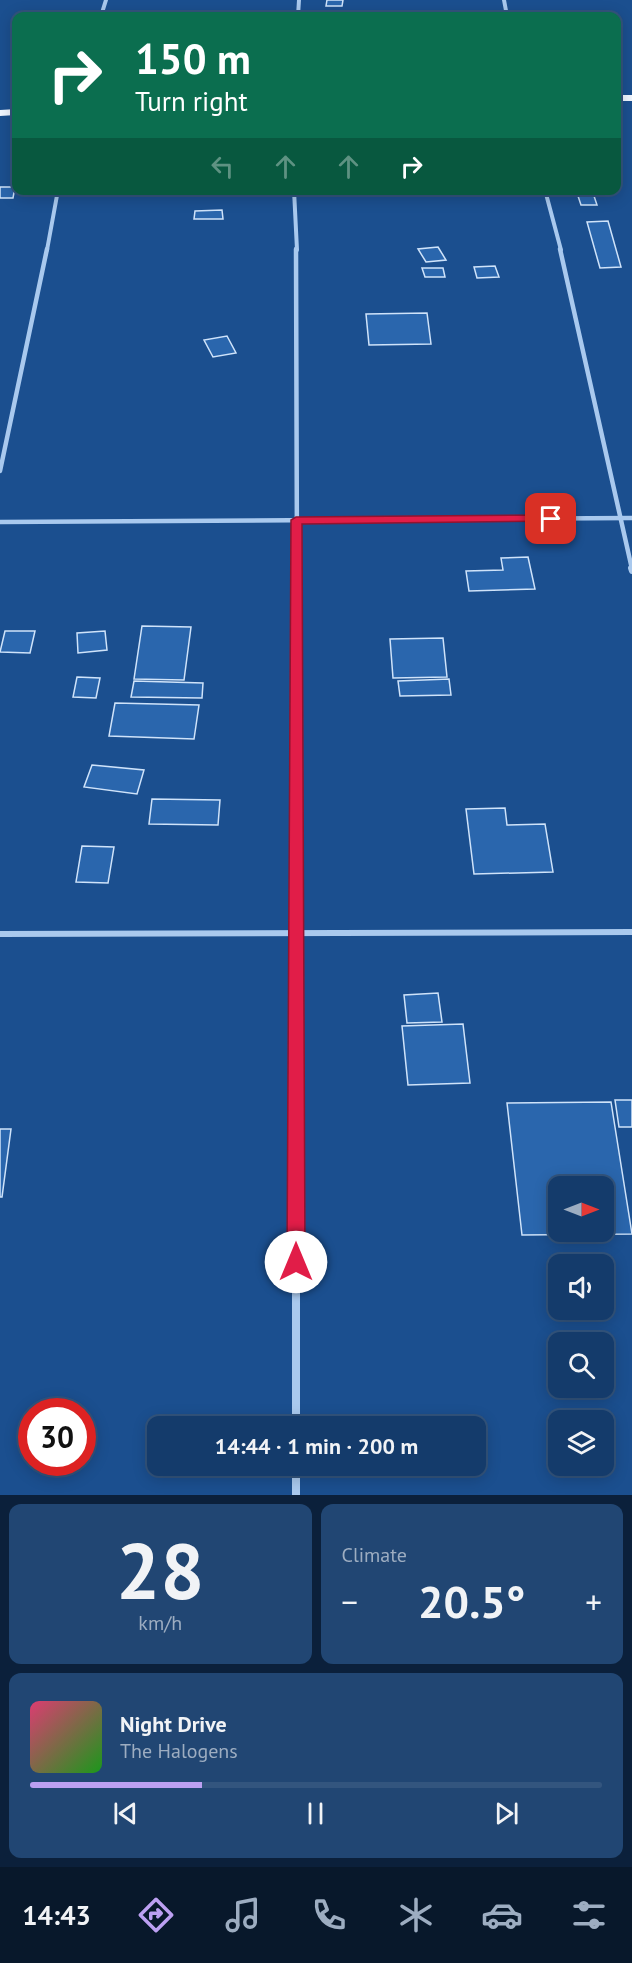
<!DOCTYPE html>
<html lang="en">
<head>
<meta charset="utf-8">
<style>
	body { margin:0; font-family:"PT Sans",sans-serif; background:#214673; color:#f1f3f6; height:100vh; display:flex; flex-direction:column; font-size:22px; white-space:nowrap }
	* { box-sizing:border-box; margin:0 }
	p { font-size:20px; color:#9dadc1 }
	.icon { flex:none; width:33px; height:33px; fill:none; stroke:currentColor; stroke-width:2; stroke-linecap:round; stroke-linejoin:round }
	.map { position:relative; height:1495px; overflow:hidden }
	.side { display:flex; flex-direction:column; gap:9px; padding:9px; background:#0b203b; flex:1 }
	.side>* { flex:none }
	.hud { position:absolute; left:12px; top:12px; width:609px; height:183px; border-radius:12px; box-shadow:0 3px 15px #0003,0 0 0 2px #33557e; background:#0b6e4f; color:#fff; overflow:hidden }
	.needle { width:39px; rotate:90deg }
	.fabs { position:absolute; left:548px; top:1176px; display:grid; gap:12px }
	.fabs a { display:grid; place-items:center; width:66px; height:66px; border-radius:12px; background:#143b6b; box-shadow:0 3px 15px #0003,0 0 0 2px #33557e; font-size:30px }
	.speed { position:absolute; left:18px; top:1398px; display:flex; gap:12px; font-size:30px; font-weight:700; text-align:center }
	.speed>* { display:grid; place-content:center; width:78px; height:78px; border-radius:50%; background:#143b6b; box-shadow:0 3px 15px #0003,0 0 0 2px #33557e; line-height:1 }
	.speed .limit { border:9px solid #d22; background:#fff; color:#111 }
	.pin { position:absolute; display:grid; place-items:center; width:51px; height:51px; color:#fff; margin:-26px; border-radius:12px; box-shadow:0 3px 9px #0006 }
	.me { position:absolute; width:66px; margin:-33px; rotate:0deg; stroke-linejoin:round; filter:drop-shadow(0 0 4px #0008) }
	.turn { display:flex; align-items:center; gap:21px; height:126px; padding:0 24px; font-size:27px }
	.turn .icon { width:78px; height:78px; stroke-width:2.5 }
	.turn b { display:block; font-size:42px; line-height:51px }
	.lanes { display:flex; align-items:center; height:57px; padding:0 24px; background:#0003; justify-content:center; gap:30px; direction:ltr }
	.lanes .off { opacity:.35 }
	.big { font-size:45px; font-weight:800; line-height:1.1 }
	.side .widget { flex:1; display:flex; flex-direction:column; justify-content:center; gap:9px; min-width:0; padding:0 21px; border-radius:12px; background:#214673 }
	.side .dial { align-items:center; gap:0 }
	.dial b { font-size:78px; line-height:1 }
	.song { display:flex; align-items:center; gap:18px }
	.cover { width:72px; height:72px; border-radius:9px; background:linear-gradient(135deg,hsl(340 70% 55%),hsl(120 70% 35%)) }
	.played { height:6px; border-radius:3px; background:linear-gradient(90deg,#bca0f2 30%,#33557e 30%) }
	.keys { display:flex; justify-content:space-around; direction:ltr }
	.heat { display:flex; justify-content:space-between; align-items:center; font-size:33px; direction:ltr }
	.side .tiles { flex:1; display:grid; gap:9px; grid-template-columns:1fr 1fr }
	.widget:last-child { grid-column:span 2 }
	.trip { position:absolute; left:147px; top:1416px; width:339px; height:60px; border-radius:12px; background:#143b6b; box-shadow:0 3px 15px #0003,0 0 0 2px #33557e; font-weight:800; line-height:60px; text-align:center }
	.dock { display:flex; height:96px; justify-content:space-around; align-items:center; background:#08182b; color:#9dadc1 }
	.dock .icon { width:42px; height:42px }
	.dock .current { color:#bca0f2 }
	.dock b { font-size:27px; color:#f1f3f6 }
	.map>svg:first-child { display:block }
	.building { fill:#2a66ad; stroke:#cfe3fa; stroke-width:1.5; fill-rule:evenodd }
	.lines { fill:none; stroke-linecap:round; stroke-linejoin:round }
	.minor-far3 { stroke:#a9c9ee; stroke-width:4 }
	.minor-far2 { stroke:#a9c9ee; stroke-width:4.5 }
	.minor-far1 { stroke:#a9c9ee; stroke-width:6 }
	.minor { stroke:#a9c9ee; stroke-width:8 }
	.primary { fill:#f0f6ff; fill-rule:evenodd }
	.route { fill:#e11d48; stroke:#92132f; stroke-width:1.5 }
</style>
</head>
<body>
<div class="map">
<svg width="632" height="1495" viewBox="0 0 632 1495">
	<rect width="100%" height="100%" fill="#1b4f8f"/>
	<g class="building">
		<polygon points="327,0 343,0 342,6 326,6"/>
		<polygon points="0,187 15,187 13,198 0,198"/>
		<polygon points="576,190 592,190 597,205 581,205"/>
		<polygon points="222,210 223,219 194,219 195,211"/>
		<polygon points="608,221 621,267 600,268 587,222"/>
		<polygon points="438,247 446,260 426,262 418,249"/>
		<polygon points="495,266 499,277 477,278 474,267"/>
		<polygon points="422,268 443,268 445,277 425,277"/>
		<polygon points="427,313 431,344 369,345 366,314"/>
		<polygon points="227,336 236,353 213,357 204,340"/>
		<polygon points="528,557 535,589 469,591 466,571 503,570 501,558"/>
		<polygon points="142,626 191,627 184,680 134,679"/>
		<polygon points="5,631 35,631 30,653 0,652"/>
		<polygon points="105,631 107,650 78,653 77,633"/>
		<polygon points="443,638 447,677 393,678 390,639"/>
		<polygon points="77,677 100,678 96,698 73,697"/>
		<polygon points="449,679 451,695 400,696 398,681"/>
		<polygon points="134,681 203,683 202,698 131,697"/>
		<polygon points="115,703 199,705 194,739 109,736"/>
		<polygon points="92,765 144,770 137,794 84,787"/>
		<polygon points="152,799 220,800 218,825 149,824"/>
		<polygon points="505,808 507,825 545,824 553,872 474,874 466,809"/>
		<polygon points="82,846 114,847 108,883 76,882"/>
		<polygon points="438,993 442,1022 407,1023 404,995"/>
		<polygon points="463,1024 470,1083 408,1085 402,1026"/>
		<polygon points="615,1100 632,1100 632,1127 619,1127"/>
		<path d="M 611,1102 L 632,1234 L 522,1235 L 507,1103 ZM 558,1186 L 603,1186 L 603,1232 L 558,1232 Z"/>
		<polygon points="0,1129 11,1129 2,1197 0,1197"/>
	</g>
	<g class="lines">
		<g class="minor-far3">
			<polyline points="504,0 507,16"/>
			<polyline points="101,16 106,0"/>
			<polyline points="298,16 299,0"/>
			<polyline points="294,190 297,250"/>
			<polyline points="545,190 561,250"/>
			<polyline points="47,250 58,190"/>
		</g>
		<g class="minor-far2">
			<polyline points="296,249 297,569"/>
			<polyline points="560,249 632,569"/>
			<polyline points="0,471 47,249"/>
			<polyline points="0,522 632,518"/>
		</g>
		<g class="minor-far1">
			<polyline points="631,568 632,571"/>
			<polyline points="0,934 632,932"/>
			<polyline points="296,976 297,568"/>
		</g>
		<g class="minor">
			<polyline points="296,1426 296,975"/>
			<polyline points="296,1466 296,1495"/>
		</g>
		<g class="primary">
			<rect x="616" y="95" width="16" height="6"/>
			<polygon points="16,109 16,115 0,116 0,110"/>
		</g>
	</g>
	<polygon class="route" points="551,515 555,516 555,521 302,524 305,1262 302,1268 296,1271 289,1268 287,1262 291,520 296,517"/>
</svg>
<div class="fabs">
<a><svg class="needle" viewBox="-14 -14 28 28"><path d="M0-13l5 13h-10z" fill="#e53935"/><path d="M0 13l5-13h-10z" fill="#9dadc1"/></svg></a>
<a><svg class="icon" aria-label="sound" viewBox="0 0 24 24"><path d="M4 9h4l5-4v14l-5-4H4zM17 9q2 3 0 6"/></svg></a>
<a><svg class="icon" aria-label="search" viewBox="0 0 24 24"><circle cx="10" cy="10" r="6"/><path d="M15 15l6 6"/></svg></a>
<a><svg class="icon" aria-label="layers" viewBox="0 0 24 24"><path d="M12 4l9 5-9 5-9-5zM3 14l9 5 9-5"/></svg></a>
</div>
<div class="speed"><div class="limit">30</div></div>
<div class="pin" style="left:551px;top:519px;background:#d93025"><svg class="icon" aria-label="arrive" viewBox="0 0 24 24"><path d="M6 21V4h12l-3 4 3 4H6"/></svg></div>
<svg class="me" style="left:296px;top:1262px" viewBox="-20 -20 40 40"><circle r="19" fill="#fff"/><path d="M0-13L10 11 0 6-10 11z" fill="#e11d48"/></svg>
<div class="trip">14:44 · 1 min · 200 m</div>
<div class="hud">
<div class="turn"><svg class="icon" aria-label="right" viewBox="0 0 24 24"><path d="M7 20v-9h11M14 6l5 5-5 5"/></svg><div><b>150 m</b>Turn right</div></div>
<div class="lanes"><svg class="icon off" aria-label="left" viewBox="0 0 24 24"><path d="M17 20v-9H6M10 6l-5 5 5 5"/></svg><svg class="icon off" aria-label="ahead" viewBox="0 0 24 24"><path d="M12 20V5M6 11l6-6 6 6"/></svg><svg class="icon off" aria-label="ahead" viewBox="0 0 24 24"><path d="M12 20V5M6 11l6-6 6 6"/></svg><svg class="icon" aria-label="right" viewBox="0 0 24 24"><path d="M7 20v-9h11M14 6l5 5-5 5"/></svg></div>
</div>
</div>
<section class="side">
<div class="tiles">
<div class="widget dial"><b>28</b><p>km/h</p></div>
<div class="widget"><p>Climate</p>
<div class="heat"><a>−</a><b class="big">20.5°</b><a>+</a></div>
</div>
<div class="widget">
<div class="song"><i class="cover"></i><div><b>Night Drive</b><p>The Halogens</p></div></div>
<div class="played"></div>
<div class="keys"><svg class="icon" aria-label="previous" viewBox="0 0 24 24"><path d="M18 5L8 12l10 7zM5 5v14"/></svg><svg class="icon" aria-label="pause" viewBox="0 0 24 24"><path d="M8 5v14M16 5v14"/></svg><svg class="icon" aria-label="next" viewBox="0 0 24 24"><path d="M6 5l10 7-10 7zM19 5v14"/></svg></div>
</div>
</div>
</section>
<nav class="dock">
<b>14:43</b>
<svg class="icon current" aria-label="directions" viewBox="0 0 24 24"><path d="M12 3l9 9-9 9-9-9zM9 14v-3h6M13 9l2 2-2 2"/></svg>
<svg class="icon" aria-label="music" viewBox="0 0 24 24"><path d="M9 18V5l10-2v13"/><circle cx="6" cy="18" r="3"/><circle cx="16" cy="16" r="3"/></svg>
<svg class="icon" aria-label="phone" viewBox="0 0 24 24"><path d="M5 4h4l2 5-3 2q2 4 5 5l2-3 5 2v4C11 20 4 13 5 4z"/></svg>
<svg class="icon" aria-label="climate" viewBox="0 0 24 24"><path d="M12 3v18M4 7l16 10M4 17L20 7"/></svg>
<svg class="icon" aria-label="car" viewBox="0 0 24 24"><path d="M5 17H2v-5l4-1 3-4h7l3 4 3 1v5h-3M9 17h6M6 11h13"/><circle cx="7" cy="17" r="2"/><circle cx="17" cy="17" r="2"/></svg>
<svg class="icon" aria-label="filters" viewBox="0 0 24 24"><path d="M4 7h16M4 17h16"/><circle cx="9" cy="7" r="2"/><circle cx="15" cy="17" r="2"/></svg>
</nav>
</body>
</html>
